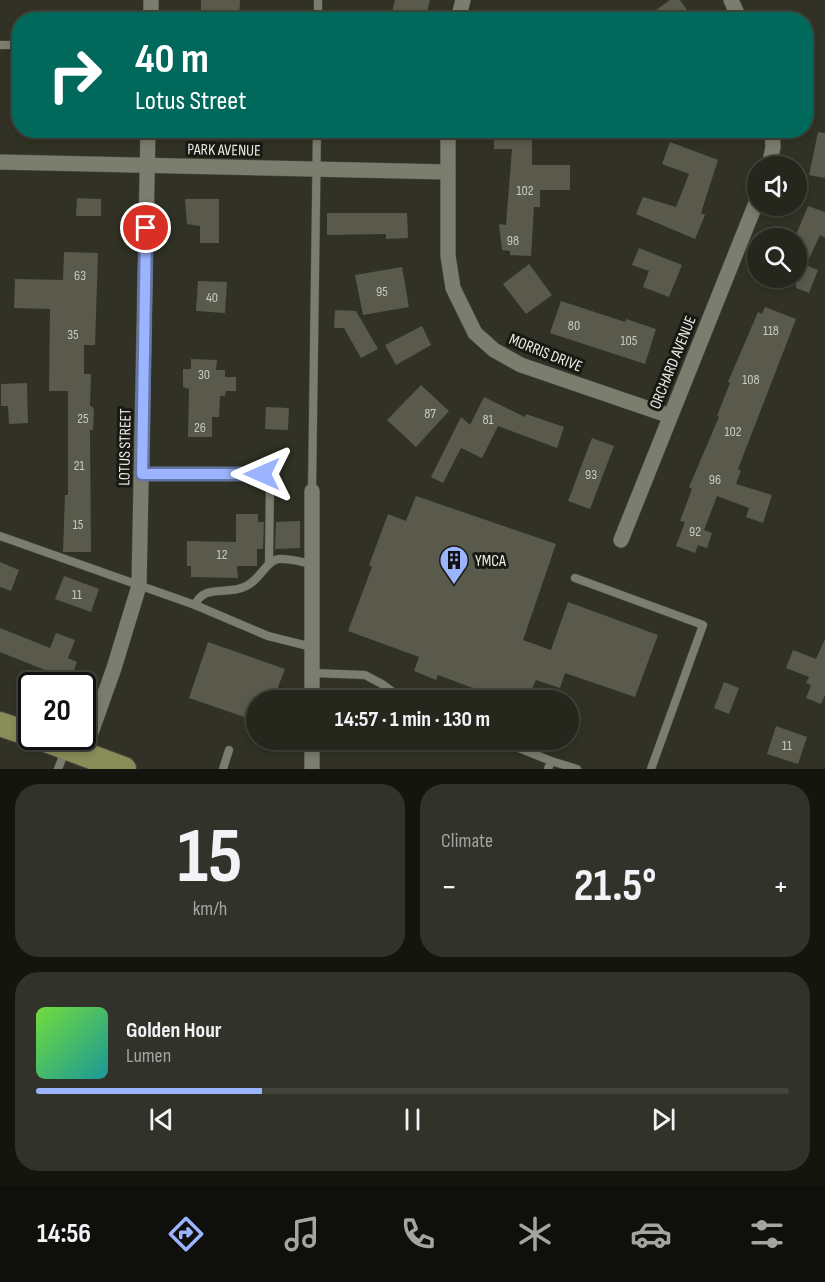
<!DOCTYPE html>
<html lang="en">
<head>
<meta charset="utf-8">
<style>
	body { margin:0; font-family:"Sofia Sans Condensed",sans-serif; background:#313229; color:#f1f3f6; height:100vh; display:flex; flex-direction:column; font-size:22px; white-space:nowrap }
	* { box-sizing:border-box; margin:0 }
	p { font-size:20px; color:#a3a5a3 }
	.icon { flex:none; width:33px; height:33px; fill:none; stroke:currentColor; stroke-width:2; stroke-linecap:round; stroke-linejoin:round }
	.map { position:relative; height:769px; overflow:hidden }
	.sheet { display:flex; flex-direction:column; gap:15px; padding:15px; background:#14150f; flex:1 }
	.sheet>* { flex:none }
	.hud { position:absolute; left:12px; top:12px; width:801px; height:126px; border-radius:24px; box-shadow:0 3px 9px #0003,0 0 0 2px #42433b; background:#00695c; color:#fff; overflow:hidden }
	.tools { position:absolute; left:747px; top:156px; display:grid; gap:12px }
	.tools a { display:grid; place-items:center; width:60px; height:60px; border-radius:50%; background:#25261c; box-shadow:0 3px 9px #0003,0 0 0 2px #42433b; font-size:30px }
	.speed { position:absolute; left:18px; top:672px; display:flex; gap:12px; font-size:30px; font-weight:700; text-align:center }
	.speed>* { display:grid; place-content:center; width:78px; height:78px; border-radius:50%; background:#25261c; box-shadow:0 3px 9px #0003,0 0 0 2px #42433b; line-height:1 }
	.speed .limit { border:3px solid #111; border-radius:9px; background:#fff; color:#111 }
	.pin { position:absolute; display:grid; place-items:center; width:51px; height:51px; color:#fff; margin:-26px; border:3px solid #fff; border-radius:50%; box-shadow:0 2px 6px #0007 }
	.me { position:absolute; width:66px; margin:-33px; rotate:270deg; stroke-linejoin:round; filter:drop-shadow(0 0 4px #0008) }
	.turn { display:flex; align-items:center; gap:21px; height:126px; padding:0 24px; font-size:27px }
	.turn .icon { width:78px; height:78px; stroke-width:2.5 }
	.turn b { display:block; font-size:42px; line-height:51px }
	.big { font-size:45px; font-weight:700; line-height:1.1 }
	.sheet .card { flex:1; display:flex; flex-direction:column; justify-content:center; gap:9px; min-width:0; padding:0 21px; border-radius:24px; background:#313229 }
	.sheet .dial { align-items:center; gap:0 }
	.dial b { font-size:78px; line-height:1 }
	.song { display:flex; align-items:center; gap:18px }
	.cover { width:72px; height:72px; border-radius:9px; background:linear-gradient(135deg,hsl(100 70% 55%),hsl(180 70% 35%)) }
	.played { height:6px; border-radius:3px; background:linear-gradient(90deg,#9bb4fd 30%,#42433b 30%) }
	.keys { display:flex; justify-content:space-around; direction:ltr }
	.heat { display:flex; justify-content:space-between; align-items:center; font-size:33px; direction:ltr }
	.sheet .tiles { flex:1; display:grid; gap:15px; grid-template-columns:1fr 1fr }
	.card:last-child { grid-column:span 2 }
	.trip { position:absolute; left:246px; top:690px; width:333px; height:60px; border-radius:30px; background:#25261c; box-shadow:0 3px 9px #0003,0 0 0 2px #42433b; font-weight:700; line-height:60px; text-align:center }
	.dock { display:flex; height:96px; justify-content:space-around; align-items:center; background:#0f0f0b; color:#a3a5a3 }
	.dock .icon { width:42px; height:42px }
	.dock .selected { color:#9bb4fd }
	.dock b { font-size:27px; color:#f1f3f6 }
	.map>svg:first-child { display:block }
	.building { fill:#595a4c }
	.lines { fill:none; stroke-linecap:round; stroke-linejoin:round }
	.service-casing { stroke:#4c4d42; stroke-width:9 }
	.minor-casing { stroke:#4c4d42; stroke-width:16 }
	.primary-casing { stroke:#4c4d42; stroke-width:26 }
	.service { stroke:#7b7d6e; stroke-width:8 }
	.minor { stroke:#7b7d6e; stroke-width:15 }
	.primary { stroke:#898d58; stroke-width:24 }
	.route-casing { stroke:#6575a4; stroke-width:15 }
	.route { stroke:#9bb4fd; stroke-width:10 }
	.labels { text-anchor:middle; stroke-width:6; stroke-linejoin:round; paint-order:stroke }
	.number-label { font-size:14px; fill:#c8c9c0 }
	.street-label { font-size:16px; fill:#edeee6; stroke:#191913 }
	.poi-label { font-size:16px; fill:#edeee6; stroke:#191913; text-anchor:start }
</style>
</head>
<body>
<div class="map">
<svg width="825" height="769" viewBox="0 0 825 769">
	<rect width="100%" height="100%" fill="#313225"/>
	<g class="building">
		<polygon points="201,0 240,0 239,18 201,17"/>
		<polygon points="395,0 430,0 425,20 392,13"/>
		<polygon points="670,0 680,0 689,13 680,20 642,20"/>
		<polygon points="494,130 532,130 532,165 570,165 570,190 540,190 540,207 534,207 531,256 510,255 510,251 502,250 499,224 506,225 512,149 494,149"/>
		<polygon points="818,132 825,133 825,178 809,175"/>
		<polygon points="670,142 718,160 701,213 705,215 695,239 636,214 643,197 676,207 689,174 662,164"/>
		<polygon points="77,198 101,199 101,216 76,216"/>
		<polygon points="185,199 219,199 219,243 200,243 200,226 187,224"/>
		<polygon points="808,206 825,212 825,238 820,235 806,265 818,270 809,293 796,288 796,235"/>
		<polygon points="327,213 407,213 408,238 386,239 386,234 327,235"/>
		<polygon points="639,248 682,265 669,297 643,287 649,271 632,265"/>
		<polygon points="64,252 98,253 95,345 84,345 84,374 91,374 90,406 93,407 94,412 93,430 90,430 91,552 63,552 65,495 68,495 68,391 49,391 50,309 14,308 15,279 63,280"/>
		<polygon points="529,264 552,295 526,314 503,284"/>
		<polygon points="402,267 409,307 363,315 355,275"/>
		<polygon points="198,281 227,282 225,313 196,311"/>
		<polygon points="561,301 625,322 626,319 656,329 645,364 550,333"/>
		<polygon points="765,307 796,319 738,469 741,471 736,484 772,495 763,523 746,517 749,508 717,496 704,530 712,533 707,548 698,545 695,553 676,546 685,522 680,521 692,489 689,487 719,417 717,416 730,383 728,382 758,312 762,314"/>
		<polygon points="335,310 356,311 378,349 361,358 344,328 334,328"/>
		<polygon points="422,326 431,345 396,365 385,345"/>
		<polygon points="191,359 217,360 216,370 225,370 225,377 236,377 236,391 226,391 225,396 220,396 219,417 212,417 212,437 188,437 189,389 183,387 183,369 191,369"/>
		<polygon points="27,383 28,423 9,424 8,406 1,406 1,384"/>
		<polygon points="421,385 449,411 416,447 387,420"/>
		<polygon points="484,397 525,417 526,414 564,427 557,448 498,426 482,458 461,448 443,483 431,477 461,417 470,425"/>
		<polygon points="266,407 289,408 288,430 265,429"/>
		<polygon points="592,438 614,446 590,509 568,501"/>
		<polygon points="416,496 556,544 523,640 551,650 568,602 658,635 635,697 565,673 560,688 536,680 527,700 490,688 489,694 438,675 436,680 414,671 419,657 348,631 372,567 369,565 388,514 406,521"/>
		<polygon points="236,514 258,514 258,522 264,522 263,549 257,549 257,566 237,566 238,578 191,577 191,566 187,566 187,541 236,542"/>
		<polygon points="300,521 300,548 275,549 276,522"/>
		<polygon points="0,562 19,570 11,591 0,587"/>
		<polygon points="64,576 99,589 91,612 55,599"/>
		<polygon points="0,628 50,648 56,633 75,640 68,658 77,662 70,680 0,652"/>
		<polygon points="825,639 825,695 821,704 806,698 811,685 806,683 809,677 786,668 793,650 816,659"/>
		<polygon points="208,642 285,669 273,700 256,700 256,721 189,698"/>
		<polygon points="724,682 739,688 729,714 714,708"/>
		<polygon points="776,726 807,737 798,764 767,754"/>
	</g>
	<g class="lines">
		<g class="service-casing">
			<g id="service">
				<polyline points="318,20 318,0"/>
				<polyline points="0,45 20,45"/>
				<polyline points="142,474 262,474 270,482 269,562"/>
				<polyline points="312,491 317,130"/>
				<polyline points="0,536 195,605 268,636 312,647"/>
				<polyline points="575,578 703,625 651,769"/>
				<path d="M 195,605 C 204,584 226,595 244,587 C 260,581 266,560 279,559 C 290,558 302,562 312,564"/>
				<polyline points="313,673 365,675 382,684 404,700"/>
				<polyline points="499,740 551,761 548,769"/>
				<polyline points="551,761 577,769"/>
				<polyline points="58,769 65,751"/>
				<polyline points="223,769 229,750"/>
			</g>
		</g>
		<g class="minor-casing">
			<g id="minor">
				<polyline points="731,0 740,20"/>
				<polyline points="151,20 151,0"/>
				<polyline points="458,20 463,0"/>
				<polyline points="448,130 448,256 453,288 475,333 494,350 521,365 670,416"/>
				<polyline points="0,162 448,172"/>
				<polyline points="769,166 773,147 772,130"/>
				<polyline points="312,491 312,700"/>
				<polyline points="621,540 758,198"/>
				<polyline points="83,755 114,668 139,586 148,130"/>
				<polyline points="312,769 312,740"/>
			</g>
		</g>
		<g class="primary-casing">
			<g id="primary">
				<polyline points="0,724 32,735"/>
				<polyline points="35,736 124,769"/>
			</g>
		</g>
		<use href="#service" class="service"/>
		<use href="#minor" class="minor"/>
		<use href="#primary" class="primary"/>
	</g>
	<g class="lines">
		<g class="route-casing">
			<polyline id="route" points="146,228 142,474 262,474"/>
		</g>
		<use href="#route" class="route"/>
	</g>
	<defs>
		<g id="building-pin" transform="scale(1.5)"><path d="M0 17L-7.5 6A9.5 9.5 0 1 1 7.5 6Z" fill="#9bb4fd" stroke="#191913"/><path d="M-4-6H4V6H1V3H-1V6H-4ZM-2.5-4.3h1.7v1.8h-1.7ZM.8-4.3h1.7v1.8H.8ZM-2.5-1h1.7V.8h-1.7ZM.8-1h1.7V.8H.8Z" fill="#111"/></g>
	</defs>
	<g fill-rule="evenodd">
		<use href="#building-pin" x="454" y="560"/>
	</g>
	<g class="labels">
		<g class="number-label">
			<text x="525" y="195">102</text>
			<text x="513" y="245">98</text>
			<text x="80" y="280">63</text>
			<text x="382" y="296">95</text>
			<text x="212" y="302">40</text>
			<text x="574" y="330">80</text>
			<text x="771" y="335">118</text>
			<text x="73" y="339">35</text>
			<text x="629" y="345">105</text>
			<text x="204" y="379">30</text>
			<text x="751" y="384">108</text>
			<text x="430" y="418">87</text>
			<text x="83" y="423">25</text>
			<text x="488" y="424">81</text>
			<text x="200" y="432">26</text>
			<text x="733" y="436">102</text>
			<text x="79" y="470">21</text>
			<text x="591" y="479">93</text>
			<text x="715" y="484">96</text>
			<text x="78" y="529">15</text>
			<text x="695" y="536">92</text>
			<text x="222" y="559">12</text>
			<text x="77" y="599">11</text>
			<text x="787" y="750">11</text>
		</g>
		<g class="street-label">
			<text transform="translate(224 149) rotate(1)" y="6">PARK AVENUE</text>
			<text transform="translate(546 352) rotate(22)" y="6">MORRIS DRIVE</text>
			<text transform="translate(672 362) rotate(-68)" y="6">ORCHARD AVENUE</text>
			<text transform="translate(124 447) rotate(-89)" y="6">LOTUS STREET</text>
		</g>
		<g class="poi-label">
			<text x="475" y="566">YMCA</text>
		</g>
	</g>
</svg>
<div class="tools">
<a><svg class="icon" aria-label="sound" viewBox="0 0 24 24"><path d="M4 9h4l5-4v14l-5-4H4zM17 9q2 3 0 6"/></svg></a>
<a><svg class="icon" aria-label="search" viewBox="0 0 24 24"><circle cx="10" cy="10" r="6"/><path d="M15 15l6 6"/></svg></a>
</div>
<div class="speed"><div class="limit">20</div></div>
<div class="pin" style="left:146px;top:228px;background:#d93025"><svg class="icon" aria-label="arrive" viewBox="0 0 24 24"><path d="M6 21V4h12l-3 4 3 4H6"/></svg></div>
<svg class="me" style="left:262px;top:474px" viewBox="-20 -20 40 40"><path d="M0-17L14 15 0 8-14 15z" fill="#9bb4fd" stroke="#fff" stroke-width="4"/></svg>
<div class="trip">14:57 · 1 min · 130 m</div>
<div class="hud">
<div class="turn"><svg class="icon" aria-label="right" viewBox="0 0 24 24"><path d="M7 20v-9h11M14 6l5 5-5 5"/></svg><div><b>40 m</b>Lotus Street</div></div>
</div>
</div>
<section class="sheet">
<div class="tiles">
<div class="card dial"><b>15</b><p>km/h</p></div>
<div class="card"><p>Climate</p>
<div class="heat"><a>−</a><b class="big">21.5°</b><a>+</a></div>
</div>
<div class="card">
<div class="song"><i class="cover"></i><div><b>Golden Hour</b><p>Lumen</p></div></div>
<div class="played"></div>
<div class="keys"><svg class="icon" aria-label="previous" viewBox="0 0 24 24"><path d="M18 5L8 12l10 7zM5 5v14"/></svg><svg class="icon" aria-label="pause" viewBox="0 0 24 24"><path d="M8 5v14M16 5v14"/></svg><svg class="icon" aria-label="next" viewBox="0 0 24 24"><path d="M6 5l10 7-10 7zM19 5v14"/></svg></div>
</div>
</div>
</section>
<nav class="dock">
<b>14:56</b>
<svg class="icon selected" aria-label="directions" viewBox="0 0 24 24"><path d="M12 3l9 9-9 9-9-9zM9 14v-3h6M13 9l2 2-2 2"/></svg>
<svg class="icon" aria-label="music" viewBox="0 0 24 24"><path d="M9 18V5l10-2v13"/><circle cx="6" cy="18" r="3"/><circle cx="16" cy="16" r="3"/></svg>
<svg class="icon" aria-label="phone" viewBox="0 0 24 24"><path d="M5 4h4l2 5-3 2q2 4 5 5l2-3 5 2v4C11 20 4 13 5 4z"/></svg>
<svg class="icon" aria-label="climate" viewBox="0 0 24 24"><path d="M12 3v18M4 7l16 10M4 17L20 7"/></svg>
<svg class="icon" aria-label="car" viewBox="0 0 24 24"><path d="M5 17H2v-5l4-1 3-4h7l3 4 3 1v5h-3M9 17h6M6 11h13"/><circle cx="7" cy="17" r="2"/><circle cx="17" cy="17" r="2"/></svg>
<svg class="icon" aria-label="filters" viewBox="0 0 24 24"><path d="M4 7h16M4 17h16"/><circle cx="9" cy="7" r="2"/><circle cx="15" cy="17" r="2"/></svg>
</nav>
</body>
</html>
